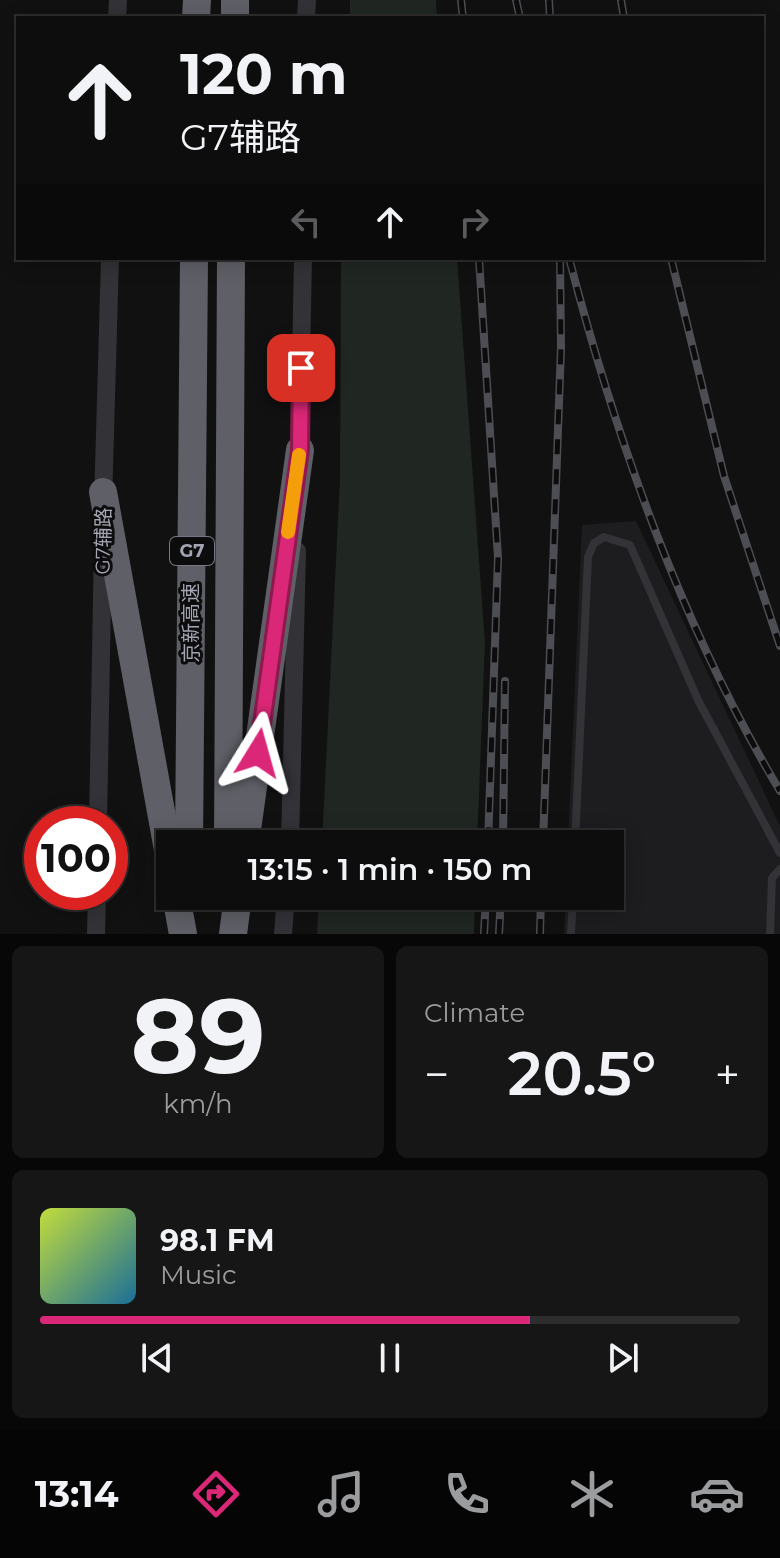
<!DOCTYPE html>
<html lang="en">
<head>
<meta charset="utf-8">
<style>
	body { margin:0; font-family:Montserrat,"Noto Sans SC",sans-serif; background:#161617; color:#f1f3f6; height:100vh; display:flex; flex-direction:column; font-size:30px; white-space:nowrap }
	* { box-sizing:border-box; margin:0 }
	p { font-size:26px; color:#9a9c9e }
	.icon { flex:none; width:44px; height:44px; fill:none; stroke:currentColor; stroke-width:2; stroke-linecap:round; stroke-linejoin:round }
	.map { position:relative; height:934px; overflow:hidden }
	.details { display:flex; flex-direction:column; gap:12px; padding:12px; background:#070708; flex:1 }
	.details>* { flex:none }
	.hud { position:absolute; left:16px; top:16px; width:748px; height:244px; border-radius:0px; box-shadow:0 4px 20px #0003,0 0 0 2px #2d2d2e; background:#0d0d0e; color:#f1f3f6; overflow:hidden }
	.speed { position:absolute; left:24px; top:806px; display:flex; gap:16px; font-size:40px; font-weight:700; text-align:center }
	.speed>* { display:grid; place-content:center; width:104px; height:104px; border-radius:50%; background:#0d0d0e; box-shadow:0 4px 20px #0003,0 0 0 2px #2d2d2e; line-height:1 }
	.speed .limit { border:12px solid #d22; background:#fff; color:#111 }
	.pin { position:absolute; display:grid; place-items:center; width:68px; height:68px; color:#fff; margin:-34px; border-radius:16px; box-shadow:0 4px 12px #0006 }
	.me { position:absolute; width:88px; margin:-44px; rotate:8deg; stroke-linejoin:round; filter:drop-shadow(0 0 6px #0008) }
	.turn { display:flex; align-items:center; gap:28px; height:168px; padding:0 32px; font-size:36px }
	.turn .icon { width:104px; height:104px; stroke-width:2.5 }
	.turn b { display:block; font-size:56px; line-height:68px }
	.lanes { display:flex; align-items:center; height:76px; padding:0 32px; background:#0003; justify-content:center; gap:40px; direction:ltr }
	.lanes .off { opacity:.35 }
	.big { font-size:60px; font-weight:600; line-height:1.1 }
	.details .tile { flex:1; display:flex; flex-direction:column; justify-content:center; gap:12px; min-width:0; padding:0 28px; border-radius:12px; background:#161617 }
	.details .dial { align-items:center; gap:0 }
	.dial b { font-size:104px; line-height:1 }
	.song { display:flex; align-items:center; gap:24px }
	.cover { width:96px; height:96px; border-radius:12px; background:linear-gradient(135deg,hsl(70 70% 55%),hsl(200 70% 35%)) }
	.played { height:8px; border-radius:4px; background:linear-gradient(90deg,#db2777 70%,#2d2d2e 70%) }
	.keys { display:flex; justify-content:space-around; direction:ltr }
	.heat { display:flex; justify-content:space-between; align-items:center; font-size:44px; direction:ltr }
	.details .tiles { flex:1; display:grid; gap:12px; grid-template-columns:1fr 1fr }
	.tile:last-child { grid-column:span 2 }
	.trip { position:absolute; left:156px; top:830px; width:468px; height:80px; border-radius:0px; background:#0d0d0e; box-shadow:0 4px 20px #0003,0 0 0 2px #2d2d2e; font-weight:600; line-height:80px; text-align:center }
	.menu { display:flex; height:128px; justify-content:space-around; align-items:center; background:#050506; color:#9a9c9e }
	.menu .icon { width:56px; height:56px }
	.menu .on { color:#db2777 }
	.menu b { font-size:36px; color:#f1f3f6 }
	.map>svg:first-child { display:block }
	.built { fill:#1d1d1f }
	.green { fill:#202621 }
	.lines { fill:none; stroke-linecap:round; stroke-linejoin:round }
	.service { stroke:#323237; stroke-width:8 }
	.tertiary { stroke:#323237; stroke-width:18 }
	.motorway { stroke:#5f6067; stroke-width:28 }
	.rail-casing { stroke:#4d4e54; stroke-width:8 }
	.rail { stroke:#0c0c0d; stroke-width:5; stroke-dasharray:15; stroke-linecap:butt }
	.route-casing { stroke:#8e194d; stroke-width:20 }
	.route { stroke:#db2777; stroke-width:14 }
	.slow { stroke:#f59e0b; stroke-width:14 }
	.labels { text-anchor:middle; stroke-width:6; stroke-linejoin:round; paint-order:stroke }
	.shield { fill:#0c0c0d; stroke:#767780; stroke-width:2 }
	.shield-label { font-size:18px; font-weight:bold; fill:#a3a5b2 }
	.street-label { font-size:20px; fill:#a3a5b2; stroke:#0c0c0d }
</style>
</head>
<body>
<div class="map">
<svg width="780" height="934" viewBox="0 0 780 934">
	<rect width="100%" height="100%" fill="#111112"/>
	<polygon class="built" points="636,521 780,826 780,934 564,934 566,896 610,896 610,844 568,844 582,525"/>
	<g class="green">
		<polygon points="350,0 436,0 437,18 350,18"/>
		<polygon points="341,258 457,258 485,643 477,844 322,844 340,479"/>
		<polygon points="319,896 475,896 474,934 317,934"/>
	</g>
	<g class="lines">
		<g class="service">
			<polyline points="575,844 588,557 594,543 604,537 630,545 698,700 780,853"/>
			<polyline points="571,934 573,896"/>
			<polyline points="770,934 772,878 780,869"/>
		</g>
		<g class="tertiary">
			<polyline points="117,18 118,0"/>
			<polyline points="306,18 307,0"/>
			<polyline points="299,461 303,258"/>
			<polyline points="103,503 110,258"/>
			<polyline points="98,824 103,541"/>
			<polyline points="290,844 297,551"/>
			<polyline points="96,934 97,892"/>
			<polyline points="283,934 286,896"/>
		</g>
		<g class="motorway">
			<polyline points="196,18 197,0"/>
			<polyline points="235,18 235,0"/>
			<polyline points="103,492 170,861"/>
			<polyline points="189,844 194,258"/>
			<polyline points="228,844 231,258"/>
			<polyline points="245,844 300,450"/>
			<polyline points="176,896 183,934"/>
			<polyline points="233,934 238,896"/>
		</g>
		<g class="rail-casing">
			<g id="rail">
				<polyline points="461,0 463,18"/>
				<polyline points="516,0 520,18"/>
				<polyline points="549,0 550,18"/>
				<polyline points="621,0 624,18"/>
				<polyline points="479,258 498,558 488,844"/>
				<path d="M 569,258 C 617,442 682,627 780,791"/>
				<polyline points="671,258 724,476 780,646"/>
				<polyline points="503,844 505,681"/>
				<polyline points="543,844 561,347 560,258"/>
				<polyline points="484,934 486,896"/>
				<polyline points="499,934 501,896"/>
				<polyline points="540,934 541,896"/>
			</g>
		</g>
		<use href="#rail" class="rail"/>
	</g>
	<g class="lines">
		<g class="route-casing">
			<polyline id="route" points="258,753 300,450 301,368"/>
		</g>
		<use href="#route" class="route"/>
		<polyline class="slow" points="288,532 299,455"/>
	</g>
	<g class="labels">
		<rect class="shield" x="170" y="537" width="44" height="28" rx="6"/>
		<g class="shield-label">
			<text x="192" y="557">G7</text>
		</g>
		<g class="street-label">
			<text transform="translate(103 541) rotate(-89)" y="7">G7辅路</text>
			<text transform="translate(191 623) rotate(-90)" y="7">京新高速</text>
		</g>
	</g>
</svg>
<div class="speed"><div class="limit">100</div></div>
<div class="pin" style="left:301px;top:368px;background:#d93025"><svg class="icon" aria-label="arrive" viewBox="0 0 24 24"><path d="M6 21V4h12l-3 4 3 4H6"/></svg></div>
<svg class="me" style="left:258px;top:753px" viewBox="-20 -20 40 40"><path d="M0-17L14 15 0 8-14 15z" fill="#db2777" stroke="#fff" stroke-width="4"/></svg>
<div class="trip">13:15 · 1 min · 150 m</div>
<div class="hud">
<div class="turn"><svg class="icon" aria-label="ahead" viewBox="0 0 24 24"><path d="M12 20V5M6 11l6-6 6 6"/></svg><div><b>120 m</b>G7辅路</div></div>
<div class="lanes"><svg class="icon off" aria-label="left" viewBox="0 0 24 24"><path d="M17 20v-9H6M10 6l-5 5 5 5"/></svg><svg class="icon" aria-label="ahead" viewBox="0 0 24 24"><path d="M12 20V5M6 11l6-6 6 6"/></svg><svg class="icon off" aria-label="right" viewBox="0 0 24 24"><path d="M7 20v-9h11M14 6l5 5-5 5"/></svg></div>
</div>
</div>
<section class="details">
<div class="tiles">
<div class="tile dial"><b>89</b><p>km/h</p></div>
<div class="tile"><p>Climate</p>
<div class="heat"><a>−</a><b class="big">20.5°</b><a>+</a></div>
</div>
<div class="tile">
<div class="song"><i class="cover"></i><div><b>98.1 FM</b><p>Music</p></div></div>
<div class="played"></div>
<div class="keys"><svg class="icon" aria-label="previous" viewBox="0 0 24 24"><path d="M18 5L8 12l10 7zM5 5v14"/></svg><svg class="icon" aria-label="pause" viewBox="0 0 24 24"><path d="M8 5v14M16 5v14"/></svg><svg class="icon" aria-label="next" viewBox="0 0 24 24"><path d="M6 5l10 7-10 7zM19 5v14"/></svg></div>
</div>
</div>
</section>
<nav class="menu">
<b>13:14</b>
<svg class="icon on" aria-label="directions" viewBox="0 0 24 24"><path d="M12 3l9 9-9 9-9-9zM9 14v-3h6M13 9l2 2-2 2"/></svg>
<svg class="icon" aria-label="music" viewBox="0 0 24 24"><path d="M9 18V5l10-2v13"/><circle cx="6" cy="18" r="3"/><circle cx="16" cy="16" r="3"/></svg>
<svg class="icon" aria-label="phone" viewBox="0 0 24 24"><path d="M5 4h4l2 5-3 2q2 4 5 5l2-3 5 2v4C11 20 4 13 5 4z"/></svg>
<svg class="icon" aria-label="climate" viewBox="0 0 24 24"><path d="M12 3v18M4 7l16 10M4 17L20 7"/></svg>
<svg class="icon" aria-label="car" viewBox="0 0 24 24"><path d="M5 17H2v-5l4-1 3-4h7l3 4 3 1v5h-3M9 17h6M6 11h13"/><circle cx="7" cy="17" r="2"/><circle cx="17" cy="17" r="2"/></svg>
</nav>
</body>
</html>
